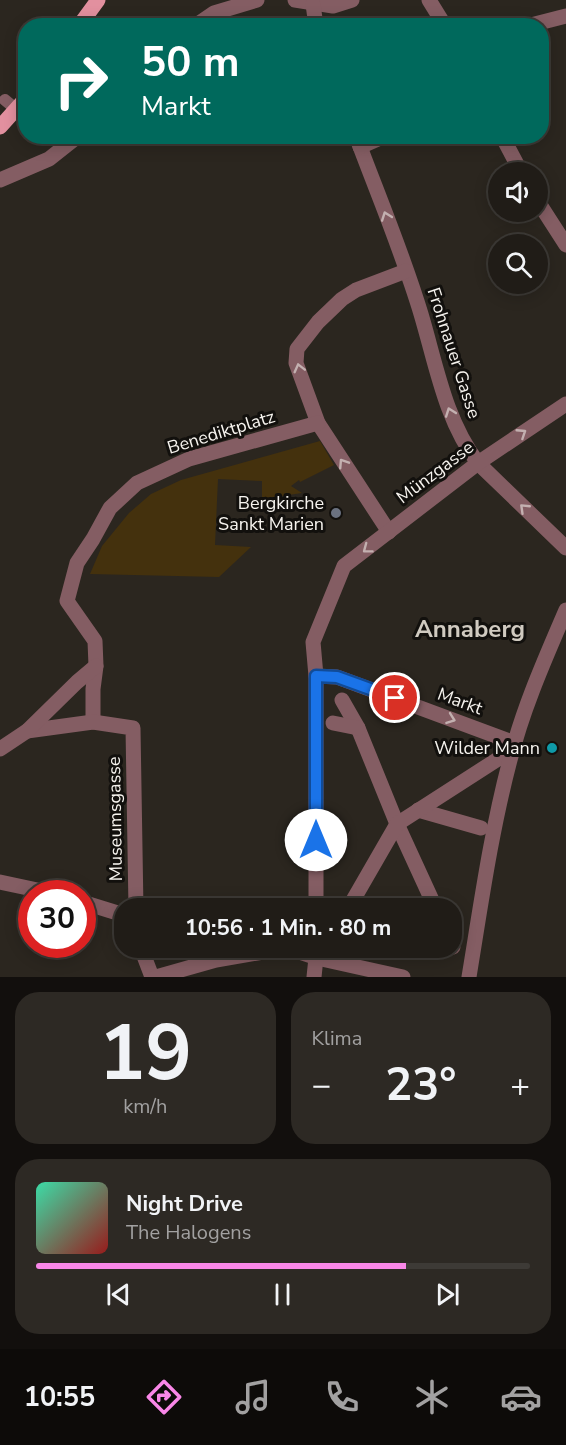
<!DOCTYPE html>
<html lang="de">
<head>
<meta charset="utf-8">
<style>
	body { margin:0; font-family:"Nunito Sans",sans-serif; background:#2d2924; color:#f1f3f6; height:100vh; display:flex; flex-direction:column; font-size:22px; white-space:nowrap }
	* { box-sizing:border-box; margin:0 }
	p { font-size:20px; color:#a2a1a1 }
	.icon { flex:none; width:33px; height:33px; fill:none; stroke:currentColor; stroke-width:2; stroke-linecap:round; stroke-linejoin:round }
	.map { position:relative; height:977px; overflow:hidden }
	.drawer { display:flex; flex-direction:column; gap:15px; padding:15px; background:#120f0d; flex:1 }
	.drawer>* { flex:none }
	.guide { position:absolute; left:18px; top:18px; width:531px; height:126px; border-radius:24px; box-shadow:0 3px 15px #0003,0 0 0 2px #3d3a36; background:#00695c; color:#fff; overflow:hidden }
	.controls { position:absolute; left:488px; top:162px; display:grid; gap:12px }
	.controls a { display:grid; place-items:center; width:60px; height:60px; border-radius:50%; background:#201c17; box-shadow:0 3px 15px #0003,0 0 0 2px #3d3a36; font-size:30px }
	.speed { position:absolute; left:18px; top:880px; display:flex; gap:12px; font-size:30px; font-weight:700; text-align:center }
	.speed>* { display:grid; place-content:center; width:78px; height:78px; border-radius:50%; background:#201c17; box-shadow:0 3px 15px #0003,0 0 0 2px #3d3a36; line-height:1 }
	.speed .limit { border:9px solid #d22; background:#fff; color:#111 }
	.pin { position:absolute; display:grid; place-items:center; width:51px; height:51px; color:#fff; margin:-26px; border:3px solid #fff; border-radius:50%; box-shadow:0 2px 6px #0007 }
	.me { position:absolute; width:66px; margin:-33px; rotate:0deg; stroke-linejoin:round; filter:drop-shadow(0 0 4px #0008) }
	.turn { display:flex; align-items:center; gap:21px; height:126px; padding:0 24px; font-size:27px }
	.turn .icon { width:78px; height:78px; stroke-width:2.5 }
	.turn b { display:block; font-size:42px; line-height:51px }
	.big { font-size:45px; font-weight:700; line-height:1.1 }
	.drawer .card { flex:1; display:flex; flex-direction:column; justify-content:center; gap:9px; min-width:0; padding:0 21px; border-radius:24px; background:#2d2924 }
	.drawer .dial { align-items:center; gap:0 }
	.dial b { font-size:78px; line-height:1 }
	.song { display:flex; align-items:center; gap:18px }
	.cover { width:72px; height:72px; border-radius:9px; background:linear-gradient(135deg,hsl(160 70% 55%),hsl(0 70% 35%)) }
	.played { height:6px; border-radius:3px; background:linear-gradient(90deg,#f987e8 75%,#3d3a36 75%) }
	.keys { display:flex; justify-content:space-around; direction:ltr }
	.heat { display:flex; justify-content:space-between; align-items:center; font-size:33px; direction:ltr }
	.drawer .tiles { flex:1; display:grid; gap:15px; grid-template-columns:1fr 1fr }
	.card:last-child { grid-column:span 2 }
	.trip { position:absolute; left:114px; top:898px; width:348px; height:60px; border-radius:24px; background:#201c17; box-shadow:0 3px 15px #0003,0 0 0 2px #3d3a36; font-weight:700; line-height:60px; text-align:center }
	.tab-bar { display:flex; height:96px; justify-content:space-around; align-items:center; background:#0d0b09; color:#a2a1a1 }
	.tab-bar .icon { width:42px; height:42px }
	.tab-bar .active { color:#f987e8 }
	.tab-bar b { font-size:27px; color:#f1f3f6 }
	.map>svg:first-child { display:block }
	.green { fill:#44310d }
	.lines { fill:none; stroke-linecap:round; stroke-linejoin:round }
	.lane { stroke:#845d63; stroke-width:12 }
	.street { stroke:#845d63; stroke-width:15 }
	.primary { stroke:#e2909f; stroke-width:15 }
	.oneway { stroke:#c3b0b0 }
	.route-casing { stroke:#114b97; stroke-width:15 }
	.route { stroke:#1a73e8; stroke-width:10 }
	.worship-dot { fill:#6b7280; stroke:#12100d; stroke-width:2 }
	.culture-dot { fill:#0f9aa8; stroke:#12100d; stroke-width:2 }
	.labels { text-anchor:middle; stroke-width:6; stroke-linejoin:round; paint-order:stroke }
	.street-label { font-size:18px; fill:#f7f4ef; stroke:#12100d }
	.poi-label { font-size:18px; fill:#f7f4ef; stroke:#12100d; text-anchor:end }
	.district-label { font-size:24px; font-weight:bold; fill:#d0cac0; stroke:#12100d }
</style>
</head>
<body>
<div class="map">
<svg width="566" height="977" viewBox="0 0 566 977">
	<rect width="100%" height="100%" fill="#2b261f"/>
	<polygon class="green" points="320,441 334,465 300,482 299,480 291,486 302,493 262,499 262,481 218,479 215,545 251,547 219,577 90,574 102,546 129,513 151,494 181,480"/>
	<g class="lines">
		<polyline class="lane" points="5,100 17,110"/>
		<g class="street">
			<polyline points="295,0 333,6 352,0"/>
			<polyline points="429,0 445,26"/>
			<polyline points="313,4 316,26"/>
			<polyline points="195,26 214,13 257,0"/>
			<polyline points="527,26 566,16"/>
			<path d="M 356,136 C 378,195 403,254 421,314 C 436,364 445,420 478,463 L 566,548"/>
			<polyline points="502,136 521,172"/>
			<polyline points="360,147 385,136"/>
			<polyline points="0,180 49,159 78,136"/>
			<polyline points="537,200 566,245"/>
			<polyline points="389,532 318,423 296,363 297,349 318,322 342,299 356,290 406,271"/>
			<polyline points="316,676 337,677 515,743"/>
			<polyline points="342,700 358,728 397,824 436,909"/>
			<polyline points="93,722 93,689 96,666 95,641 67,601 77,563 93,539 110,508 137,483 189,459 318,423"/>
			<polyline points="333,723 358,728"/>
			<polyline points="27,731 93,722 133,728 136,909"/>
			<polyline points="0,749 27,731 77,682 96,666"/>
			<polyline points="418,810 481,828"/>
			<polyline points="0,882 56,894"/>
			<polyline points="82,902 124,915"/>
			<polyline points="316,909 316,676 313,642 344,566 478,463 566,404"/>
			<polyline points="348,909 397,824 498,759"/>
			<polyline points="452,943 453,947"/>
			<polyline points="141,948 152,977"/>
			<polyline points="156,977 216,960 263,952 296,951 317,958 403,977"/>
			<polyline points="314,977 317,948"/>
			<path d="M 469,977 C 481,904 491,832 510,760 C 523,708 545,659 566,610"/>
		</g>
		<g class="primary">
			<polyline points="79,26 98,0"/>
			<polyline points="0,127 26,98"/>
		</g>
	</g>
	<defs><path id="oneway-chevron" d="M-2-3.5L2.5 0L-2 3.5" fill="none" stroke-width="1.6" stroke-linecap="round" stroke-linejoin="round" transform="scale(1.5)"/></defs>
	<g class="oneway">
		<use href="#oneway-chevron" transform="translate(386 216) rotate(-110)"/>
		<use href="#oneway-chevron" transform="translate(299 368) rotate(-104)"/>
		<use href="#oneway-chevron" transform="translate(450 412) rotate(-110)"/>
		<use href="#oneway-chevron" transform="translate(522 433) rotate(-33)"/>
		<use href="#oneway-chevron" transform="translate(343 463) rotate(-123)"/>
		<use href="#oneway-chevron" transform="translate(524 508) rotate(-136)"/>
		<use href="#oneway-chevron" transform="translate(367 549) rotate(143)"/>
		<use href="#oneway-chevron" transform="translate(451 719) rotate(20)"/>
	</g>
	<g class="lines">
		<g class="route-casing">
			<polyline id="route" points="316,840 316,676 337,677 395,698"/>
		</g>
		<use href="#route" class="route"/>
	</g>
	<circle class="worship-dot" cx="336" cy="513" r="6"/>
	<circle class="culture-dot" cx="552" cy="748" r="6"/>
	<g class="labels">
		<g class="street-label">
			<text transform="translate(454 353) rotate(72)" y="6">Frohnauer Gasse</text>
			<text transform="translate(221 432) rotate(-17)" y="6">Benediktplatz</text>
			<text transform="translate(435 472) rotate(-37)" y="6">Münzgasse</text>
			<text transform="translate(460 701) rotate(20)" y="6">Markt</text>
			<text transform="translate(115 819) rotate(-91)" y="6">Museumsgasse</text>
		</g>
		<g class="poi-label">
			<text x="324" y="509">Bergkirche<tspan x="324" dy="21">Sankt Marien</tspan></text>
			<text x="540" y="754">Wilder Mann</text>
		</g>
		<g class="district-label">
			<text x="470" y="637">Annaberg</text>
		</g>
	</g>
</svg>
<div class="controls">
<a><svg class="icon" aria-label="sound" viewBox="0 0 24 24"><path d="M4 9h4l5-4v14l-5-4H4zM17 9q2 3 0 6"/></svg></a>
<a><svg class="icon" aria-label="search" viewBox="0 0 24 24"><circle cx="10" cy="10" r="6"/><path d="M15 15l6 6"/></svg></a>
</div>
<div class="speed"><div class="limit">30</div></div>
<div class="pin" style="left:395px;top:698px;background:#d93025"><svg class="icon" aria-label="arrive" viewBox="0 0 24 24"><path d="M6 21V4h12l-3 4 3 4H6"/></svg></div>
<svg class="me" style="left:316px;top:840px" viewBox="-20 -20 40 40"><circle r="19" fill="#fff"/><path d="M0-13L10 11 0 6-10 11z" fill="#1a73e8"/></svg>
<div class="trip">10:56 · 1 Min. · 80 m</div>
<div class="guide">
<div class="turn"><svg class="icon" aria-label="right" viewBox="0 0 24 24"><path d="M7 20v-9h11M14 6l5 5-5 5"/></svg><div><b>50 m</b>Markt</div></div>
</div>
</div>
<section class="drawer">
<div class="tiles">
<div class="card dial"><b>19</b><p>km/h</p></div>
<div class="card"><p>Klima</p>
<div class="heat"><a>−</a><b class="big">23°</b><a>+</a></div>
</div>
<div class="card">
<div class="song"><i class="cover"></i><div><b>Night Drive</b><p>The Halogens</p></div></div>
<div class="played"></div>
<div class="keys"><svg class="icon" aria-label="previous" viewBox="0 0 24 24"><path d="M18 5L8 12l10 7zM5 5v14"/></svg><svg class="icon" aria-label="pause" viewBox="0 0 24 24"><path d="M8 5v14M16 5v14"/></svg><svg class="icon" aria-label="next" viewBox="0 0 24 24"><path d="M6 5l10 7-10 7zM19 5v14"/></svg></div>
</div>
</div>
</section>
<nav class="tab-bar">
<b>10:55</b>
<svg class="icon active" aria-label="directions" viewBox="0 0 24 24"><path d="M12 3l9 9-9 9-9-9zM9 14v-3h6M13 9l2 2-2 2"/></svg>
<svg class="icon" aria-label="music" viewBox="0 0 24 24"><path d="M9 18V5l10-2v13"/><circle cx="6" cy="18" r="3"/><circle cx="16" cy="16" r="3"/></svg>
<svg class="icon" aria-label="phone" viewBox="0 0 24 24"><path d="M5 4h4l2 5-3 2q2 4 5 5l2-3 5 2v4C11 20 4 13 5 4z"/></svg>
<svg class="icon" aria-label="climate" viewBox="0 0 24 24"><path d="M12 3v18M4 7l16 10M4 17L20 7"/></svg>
<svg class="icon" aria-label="car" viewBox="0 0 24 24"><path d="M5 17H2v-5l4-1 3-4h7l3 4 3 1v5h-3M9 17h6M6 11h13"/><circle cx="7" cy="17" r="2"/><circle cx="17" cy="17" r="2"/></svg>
</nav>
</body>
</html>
